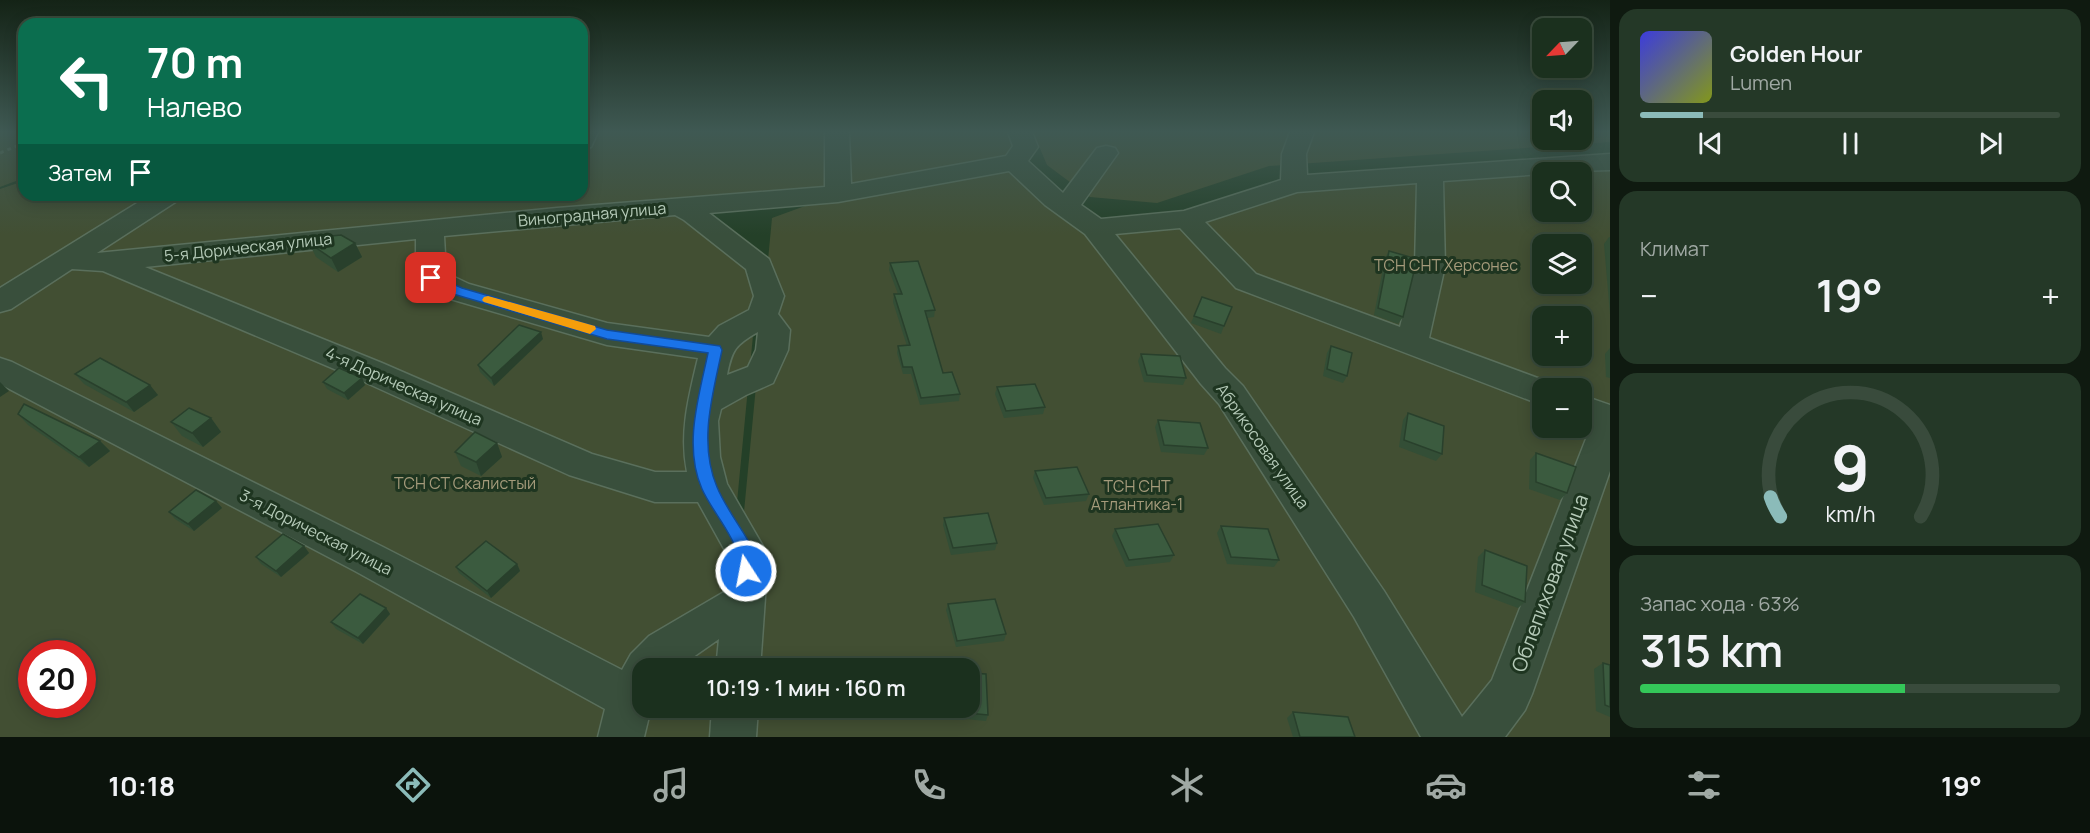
<!DOCTYPE html>
<html lang="ru">
<head>
<meta charset="utf-8">
<style>
	body { margin:0; font-family:Manrope,sans-serif; background:#243827; color:#f1f3f6; height:100vh; display:flex; flex-direction:column; font-size:22px; white-space:nowrap }
	* { box-sizing:border-box; margin:0 }
	p { font-size:20px; color:#a0a9a4 }
	.icon { flex:none; width:33px; height:33px; fill:none; stroke:currentColor; stroke-width:2; stroke-linecap:round; stroke-linejoin:round }
	.map { position:relative; flex:1; overflow:hidden }
	.details { display:flex; flex-direction:column; gap:9px; padding:9px; background:#0f1a10; width:480px }
	.details>* { flex:none }
	.hud { position:absolute; left:18px; top:18px; width:570px; height:183px; border-radius:18px; box-shadow:0 3px 15px #0003,0 0 0 2px #394b3c; background:#0b6e4f; color:#fff; overflow:hidden }
	.needle { width:39px; rotate:245deg }
	.buttons { position:absolute; left:1532px; top:18px; display:grid; gap:12px }
	.buttons a { display:grid; place-items:center; width:60px; height:60px; border-radius:12px; background:#1b301e; box-shadow:0 3px 15px #0003,0 0 0 2px #394b3c; font-size:30px }
	.speed { position:absolute; left:18px; top:640px; display:flex; gap:12px; font-size:30px; font-weight:700; text-align:center }
	.speed>* { display:grid; place-content:center; width:78px; height:78px; border-radius:50%; background:#1b301e; box-shadow:0 3px 15px #0003,0 0 0 2px #394b3c; line-height:1 }
	.speed .limit { border:9px solid #d22; background:#fff; color:#111 }
	.pin { position:absolute; display:grid; place-items:center; width:51px; height:51px; color:#fff; margin:-26px; border-radius:12px; box-shadow:0 3px 9px #0006 }
	.me { position:absolute; width:66px; margin:-33px; rotate:349deg; stroke-linejoin:round; filter:drop-shadow(0 0 4px #0008) }
	.turn { display:flex; align-items:center; gap:21px; height:126px; padding:0 30px; font-size:27px }
	.turn .icon { width:78px; height:78px; stroke-width:2.5 }
	.turn b { display:block; font-size:42px; line-height:51px }
	.then { display:flex; align-items:center; height:57px; padding:0 30px; background:#0003; gap:12px; font-size:22px }
	.big { font-size:45px; font-weight:600; line-height:1.1 }
	.details .tile { flex:1; display:flex; flex-direction:column; justify-content:center; gap:9px; min-width:0; padding:0 21px; border-radius:18px; background:#243827 }
	.details .dial { align-items:center; gap:0 }
	.dial svg { height:156px; overflow:visible; fill:none; stroke:#394b3c; stroke-width:7; stroke-linecap:round; text-anchor:middle }
	.dial text { fill:#f1f3f6; stroke:none }
	.song { display:flex; align-items:center; gap:18px }
	.cover { width:72px; height:72px; border-radius:9px; background:linear-gradient(135deg,hsl(240 70% 55%),hsl(70 70% 35%)) }
	.played { height:6px; border-radius:3px; background:linear-gradient(90deg,#8bbbb9 15%,#394b3c 15%) }
	.keys { display:flex; justify-content:space-around; direction:ltr }
	.heat { display:flex; justify-content:space-between; align-items:center; font-size:33px; direction:ltr }
	.charge { height:9px; border-radius:4px; background:linear-gradient(90deg,#34c759 63%,#394b3c 0) }
	.trip { position:absolute; left:632px; top:658px; width:348px; height:60px; border-radius:18px; background:#1b301e; box-shadow:0 3px 15px #0003,0 0 0 2px #394b3c; font-weight:600; line-height:60px; text-align:center }
	.tabs { display:flex; height:96px; justify-content:space-around; align-items:center; background:#0b130c; color:#a0a9a4 }
	.tabs .icon { width:42px; height:42px }
	.tabs .selected { color:#8bbbb9 }
	.tabs b { font-size:27px; color:#f1f3f6 }
	main { display:flex; flex:1; min-height:0 }
	.map>svg:first-child { display:block }
	.green { fill:#424f33; fill-rule:evenodd }
	.lines { fill:none; stroke-linecap:round; stroke-linejoin:round }
	.minor-casing { stroke:#5a6f5c; stroke-width:3 }
	.path { stroke:#5c6d56; stroke-width:3; stroke-dasharray:4 4; stroke-linecap:butt }
	.minor { fill:#394f3c; fill-rule:evenodd }
	.wall { fill:#334e36 }
	.shaded-wall { fill:#29402c }
	.building { fill:#3b5b3f; stroke:#29402c; stroke-width:1.5 }
	.route { fill:#1a73e8; stroke:#114b97; stroke-width:1.5 }
	.slow { fill:#f59e0b }
	.labels { text-anchor:middle; stroke-width:6; stroke-linejoin:round; paint-order:stroke }
	.street-label { font-size:16px; fill:#b5cab8; stroke:#1e3520 }
	.park-label { font-size:16px; fill:#a59b7b; stroke:#1e3520 }
	.near-street-label { font-size:20px; fill:#b5cab8; stroke:#1e3520 }
</style>
</head>
<body>
<main>
<div class="map">
<svg width="1610" height="737" viewBox="0 0 1610 737">
	<rect width="100%" height="100%" fill="#244028"/>
	<g class="green">
		<polygon points="0,132 24,132 24,178 0,187"/>
		<path d="M 582,132 L 1020,132 L 1026,147 L 1014,162 L 1096,228 L 1187,219 L 1294,184 L 1610,156 L 1610,737 L 722,737 L 725,708 L 969,708 L 969,669 L 729,669 L 772,218 L 835,195 L 683,210 L 759,273 L 721,669 L 642,669 L 642,708 L 717,708 L 714,737 L 0,737 L 0,304 L 170,195 L 582,195 ZM 1542,172 L 1581,172 L 1581,212 L 1542,212 ZM 1542,244 L 1581,244 L 1581,284 L 1542,284 ZM 1542,316 L 1581,316 L 1581,356 L 1542,356 ZM 1542,388 L 1581,388 L 1581,428 L 1542,428 ZM 32,654 L 82,654 L 82,705 L 32,705 Z"/>
		<polygon points="1033,132 1542,132 1542,140 1581,140 1581,132 1610,132 1610,142 1269,166 1157,203 1090,197 1047,165"/>
		<polygon points="24,181 24,195 160,195 0,297 0,189"/>
	</g>
	<g class="lines">
		<g class="minor-casing">
			<g id="minor">
				<polygon points="582,132 598,132 591,147 582,149"/>
				<path d="M 825,132 L 849,132 L 851,184 L 1006,156 L 1013,146 L 1008,132 L 1032,132 L 1038,147 L 1028,161 L 1063,193 L 1097,148 L 1106,146 L 1115,148 L 1118,153 L 1081,205 L 1101,219 L 1184,211 L 1281,180 L 1282,154 L 1290,132 L 1314,132 L 1306,154 L 1307,175 L 1610,154 L 1610,170 L 1542,172 L 1542,174 L 1443,181 L 1445,266 L 1429,338 L 1554,384 L 1556,388 L 1542,388 L 1542,405 L 1236,288 L 1180,228 L 1115,234 L 1225,368 L 1243,386 L 1384,591 L 1462,717 L 1492,680 L 1591,426 L 1581,422 L 1581,395 L 1610,405 L 1610,471 L 1532,694 L 1525,710 L 1505,737 L 1421,737 L 1354,617 L 1219,404 L 1201,384 L 1085,234 L 1045,205 L 1009,171 L 838,202 L 709,213 L 769,259 L 784,296 L 778,314 L 790,330 L 788,350 L 773,383 L 746,395 L 721,409 L 718,421 L 720,457 L 727,484 L 768,555 L 760,669 L 716,669 L 719,639 L 676,669 L 642,669 L 642,708 L 651,708 L 644,737 L 598,737 L 605,709 L 355,571 L 0,384 L 0,358 L 12,362 L 383,547 L 622,670 L 631,654 L 649,636 L 724,592 L 728,556 L 698,502 L 655,502 L 569,475 L 358,379 L 103,271 L 72,269 L 11,309 L 0,312 L 0,288 L 150,195 L 181,195 L 177,201 L 97,253 L 557,208 L 825,187 ZM 1417,183 L 1415,266 L 1400,327 L 1256,274 L 1205,222 L 1297,192 ZM 675,215 L 684,220 L 746,269 L 754,296 L 749,310 L 719,326 L 709,337 L 607,323 L 469,284 L 446,273 L 444,236 ZM 416,239 L 416,278 L 421,285 L 447,298 L 607,345 L 698,358 C 689,396 679,432 687,472 L 655,472 L 592,454 L 382,363 L 145,267 ZM 758,332 L 756,350 L 748,367 L 727,375 C 732,350 735,345 758,332 Z"/>
				<polygon points="712,708 758,708 756,737 710,737"/>
			</g>
		</g>
		<polyline class="path" points="0,153 24,143"/>
		<use href="#minor" class="minor"/>
	</g>
	<g class="wall">
		<polygon points="1609,237 1610,237 1610,314 1604,244"/>
		<polygon points="309,243 355,243 362,257 338,272 316,257"/>
		<polygon points="1389,251 1403,317 1398,324 1374,315 1385,258"/>
		<polygon points="890,263 935,310 934,317 927,318 943,373 960,394 959,401 920,405 911,374 903,374 897,353 898,346 907,346 893,302 894,294 898,294 889,270"/>
		<polygon points="1202,297 1224,326 1221,334 1191,323"/>
		<polygon points="543,339 494,386 480,372 478,365"/>
		<polygon points="1331,346 1347,376 1343,383 1323,376 1327,353"/>
		<polygon points="1610,348 1610,378 1606,377 1605,354"/>
		<polygon points="1141,354 1186,378 1183,385 1144,382 1138,361"/>
		<polygon points="75,374 158,395 134,412 84,384"/>
		<polygon points="362,378 365,385 348,400 327,389 323,382"/>
		<polygon points="997,387 1045,407 1043,414 1004,418 995,394"/>
		<polygon points="1408,413 1442,454 1436,461 1399,447 1403,420"/>
		<polygon points="18,414 100,441 110,451 89,467 28,425"/>
		<polygon points="211,418 221,432 203,447 182,436 171,422"/>
		<polygon points="1158,420 1208,448 1204,455 1161,452 1155,427"/>
		<polygon points="497,443 502,457 481,476 461,466 455,452"/>
		<polygon points="1536,453 1567,493 1560,500 1529,489 1530,460"/>
		<polygon points="1035,471 1089,494 1086,501 1044,505 1033,478"/>
		<polygon points="216,501 222,508 194,531 175,519 169,512"/>
		<polygon points="944,518 997,543 995,550 951,555 943,525"/>
		<polygon points="1221,526 1279,560 1274,567 1227,564 1217,533"/>
		<polygon points="1115,529 1174,555 1170,562 1126,567 1112,536"/>
		<polygon points="304,546 309,553 281,577 261,564 256,557"/>
		<polygon points="1485,550 1525,602 1518,608 1475,592 1478,557"/>
		<polygon points="517,564 520,571 491,598 459,573 456,567"/>
		<polygon points="948,604 1006,634 1004,641 956,647 946,610"/>
		<polygon points="386,608 390,614 363,644 336,629 331,622"/>
		<polygon points="1603,663 1610,665 1610,717 1596,711 1594,669"/>
		<polygon points="933,708 969,708 988,715 986,721 933,716"/>
		<polygon points="1293,712 1355,737 1293,737 1287,718"/>
	</g>
	<g class="shaded-wall">
		<polygon points="355,243 362,257 338,272 331,258"/>
		<polygon points="541,332 543,339 494,386 491,378"/>
		<polygon points="362,378 365,385 348,400 344,393"/>
		<polygon points="0,382 9,391 0,397"/>
		<polygon points="150,385 158,395 134,412 126,402"/>
		<polygon points="211,418 221,432 203,447 192,433"/>
		<polygon points="100,441 110,451 89,467 79,457"/>
		<polygon points="497,443 502,457 481,476 476,462"/>
		<polygon points="216,501 222,508 194,531 188,524"/>
		<polygon points="304,546 309,553 281,577 276,571"/>
		<polygon points="517,564 520,571 491,598 487,591"/>
		<polygon points="386,608 390,614 363,644 358,638"/>
	</g>
	<g class="building">
		<polygon points="341,235 355,243 331,258 309,243 321,237"/>
		<polygon points="1389,251 1417,259 1403,317 1378,308"/>
		<polygon points="918,261 935,310 925,311 943,373 952,372 960,394 921,398 912,367 903,367 898,346 910,345 894,294 902,294 890,263"/>
		<polygon points="1202,297 1232,307 1224,326 1194,316"/>
		<polygon points="519,325 541,332 491,378 478,365"/>
		<polygon points="1331,346 1352,353 1347,376 1327,369"/>
		<polygon points="1141,354 1180,356 1186,378 1147,375"/>
		<polygon points="100,358 150,385 126,402 75,374"/>
		<polygon points="339,368 362,378 344,393 323,382"/>
		<polygon points="1035,384 1045,407 1006,411 997,387"/>
		<polygon points="24,404 100,441 79,457 18,414"/>
		<polygon points="189,408 211,418 192,433 171,422"/>
		<polygon points="1408,413 1444,426 1442,454 1404,440"/>
		<polygon points="1158,420 1200,423 1208,448 1164,445"/>
		<polygon points="475,432 497,443 476,462 455,452"/>
		<polygon points="1536,453 1576,467 1567,493 1536,482"/>
		<polygon points="1077,467 1089,494 1046,498 1035,471"/>
		<polygon points="196,490 216,501 188,524 169,512"/>
		<polygon points="988,513 997,543 953,548 944,518"/>
		<polygon points="1158,524 1174,555 1129,560 1115,529"/>
		<polygon points="1221,526 1268,529 1279,560 1231,557"/>
		<polygon points="283,534 304,546 276,571 256,557"/>
		<polygon points="486,541 517,564 487,591 456,567"/>
		<polygon points="1485,550 1527,566 1525,602 1482,585"/>
		<polygon points="360,594 386,608 358,638 331,622"/>
		<polygon points="995,599 1006,634 957,641 948,604"/>
		<polygon points="1603,663 1610,665 1610,707 1605,705"/>
		<polygon points="969,673 986,674 988,715 935,710 935,708 969,708"/>
		<polygon points="1293,712 1348,717 1355,737 1300,737"/>
	</g>
	<linearGradient id="sky" x2="0" y2="1"><stop stop-color="#142316"/><stop offset="0.56" stop-color="#3f5953"/><stop offset="1" stop-color="#3f5953" stop-opacity="0"/></linearGradient>
	<rect width="1610" height="235" fill="url(#sky)"/>
	<path class="route" d="M 431,274 L 462,288 L 607,330 L 720,346 L 722,350 C 713,394 698,442 717,487 C 727,511 745,532 756,555 L 752,576 L 746,579 L 740,576 C 737,569 741,561 738,554 C 731,531 712,511 702,489 C 683,446 699,396 708,353 L 607,339 L 453,294 L 427,281 L 427,276 Z"/>
	<polygon class="slow" points="488,296 595,326 596,329 590,334 484,302 482,300 484,297"/>
	<g class="labels">
		<g class="street-label">
			<text transform="translate(592 214) rotate(-5)" y="6">Виноградная улица</text>
			<text transform="translate(248 247) rotate(-6)" y="6">5-я Дорическая улица</text>
			<text transform="translate(404 386) rotate(24)" y="6">4-я Дорическая улица</text>
			<text transform="translate(1263 446) rotate(55)" y="6">Абрикосовая улица</text>
			<text transform="translate(316 532) rotate(27)" y="6">3-я Дорическая улица</text>
		</g>
		<g class="park-label">
			<text x="1446" y="271">ТСН СНТ Херсонес</text>
			<text x="465" y="489">ТСН СТ Скалистый</text>
			<text x="1137" y="492">ТСН СНТ<tspan x="1137" dy="18">Атлантика-1</tspan></text>
		</g>
		<g class="near-street-label">
			<text transform="translate(1550 583) rotate(-70)" y="7">Облепиховая улица</text>
		</g>
	</g>
</svg>
<div class="buttons">
<a><svg class="needle" viewBox="-14 -14 28 28"><path d="M0-13l5 13h-10z" fill="#e53935"/><path d="M0 13l5-13h-10z" fill="#a0a9a4"/></svg></a>
<a><svg class="icon" aria-label="sound" viewBox="0 0 24 24"><path d="M4 9h4l5-4v14l-5-4H4zM17 9q2 3 0 6"/></svg></a>
<a><svg class="icon" aria-label="search" viewBox="0 0 24 24"><circle cx="10" cy="10" r="6"/><path d="M15 15l6 6"/></svg></a>
<a><svg class="icon" aria-label="layers" viewBox="0 0 24 24"><path d="M12 4l9 5-9 5-9-5zM3 14l9 5 9-5"/></svg></a>
<a>+</a>
<a>−</a>
</div>
<div class="speed"><div class="limit">20</div></div>
<div class="pin" style="left:431px;top:278px;background:#d93025"><svg class="icon" aria-label="arrive" viewBox="0 0 24 24"><path d="M6 21V4h12l-3 4 3 4H6"/></svg></div>
<svg class="me" style="left:746px;top:571px" viewBox="-20 -20 40 40"><circle r="17" fill="#1a73e8" stroke="#fff" stroke-width="3"/><path d="M0-11L8 9 0 5-8 9z" fill="#fff"/></svg>
<div class="trip">10:19 · 1 мин · 160 m</div>
<div class="hud">
<div class="turn"><svg class="icon" aria-label="left" viewBox="0 0 24 24"><path d="M17 20v-9H6M10 6l-5 5 5 5"/></svg><div><b>70 m</b>Налево</div></div>
<div class="then">Затем<svg class="icon" aria-label="arrive" viewBox="0 0 24 24"><path d="M6 21V4h12l-3 4 3 4H6"/></svg></div>
</div>
</div>
<section class="details">
<div class="tile">
<div class="song"><i class="cover"></i><div><b>Golden Hour</b><p>Lumen</p></div></div>
<div class="played"></div>
<div class="keys"><svg class="icon" aria-label="previous" viewBox="0 0 24 24"><path d="M18 5L8 12l10 7zM5 5v14"/></svg><svg class="icon" aria-label="pause" viewBox="0 0 24 24"><path d="M8 5v14M16 5v14"/></svg><svg class="icon" aria-label="next" viewBox="0 0 24 24"><path d="M6 5l10 7-10 7zM19 5v14"/></svg></div>
</div>
<div class="tile"><p>Климат</p>
<div class="heat"><a>−</a><b class="big">19°</b><a>+</a></div>
</div>
<div class="tile dial"><svg viewBox="0 0 100 80">
<path d="M14 69A42 42 0 1 1 86 69"/>
<path d="M14 69A42 42 0 0 1 9 59" stroke="#8bbbb9"/>
<text x="50" y="56" font-size="32" font-weight="700">9</text>
<text x="50" y="72" font-size="11">km/h</text>
</svg></div>
<div class="tile"><p>Запас хода · 63%</p><b class="big">315 km</b><div class="charge"></div></div>
</section>
</main>
<nav class="tabs">
<b>10:18</b>
<svg class="icon selected" aria-label="directions" viewBox="0 0 24 24"><path d="M12 3l9 9-9 9-9-9zM9 14v-3h6M13 9l2 2-2 2"/></svg>
<svg class="icon" aria-label="music" viewBox="0 0 24 24"><path d="M9 18V5l10-2v13"/><circle cx="6" cy="18" r="3"/><circle cx="16" cy="16" r="3"/></svg>
<svg class="icon" aria-label="phone" viewBox="0 0 24 24"><path d="M5 4h4l2 5-3 2q2 4 5 5l2-3 5 2v4C11 20 4 13 5 4z"/></svg>
<svg class="icon" aria-label="climate" viewBox="0 0 24 24"><path d="M12 3v18M4 7l16 10M4 17L20 7"/></svg>
<svg class="icon" aria-label="car" viewBox="0 0 24 24"><path d="M5 17H2v-5l4-1 3-4h7l3 4 3 1v5h-3M9 17h6M6 11h13"/><circle cx="7" cy="17" r="2"/><circle cx="17" cy="17" r="2"/></svg>
<svg class="icon" aria-label="filters" viewBox="0 0 24 24"><path d="M4 7h16M4 17h16"/><circle cx="9" cy="7" r="2"/><circle cx="15" cy="17" r="2"/></svg>
<b>19°</b>
</nav>
</body>
</html>
